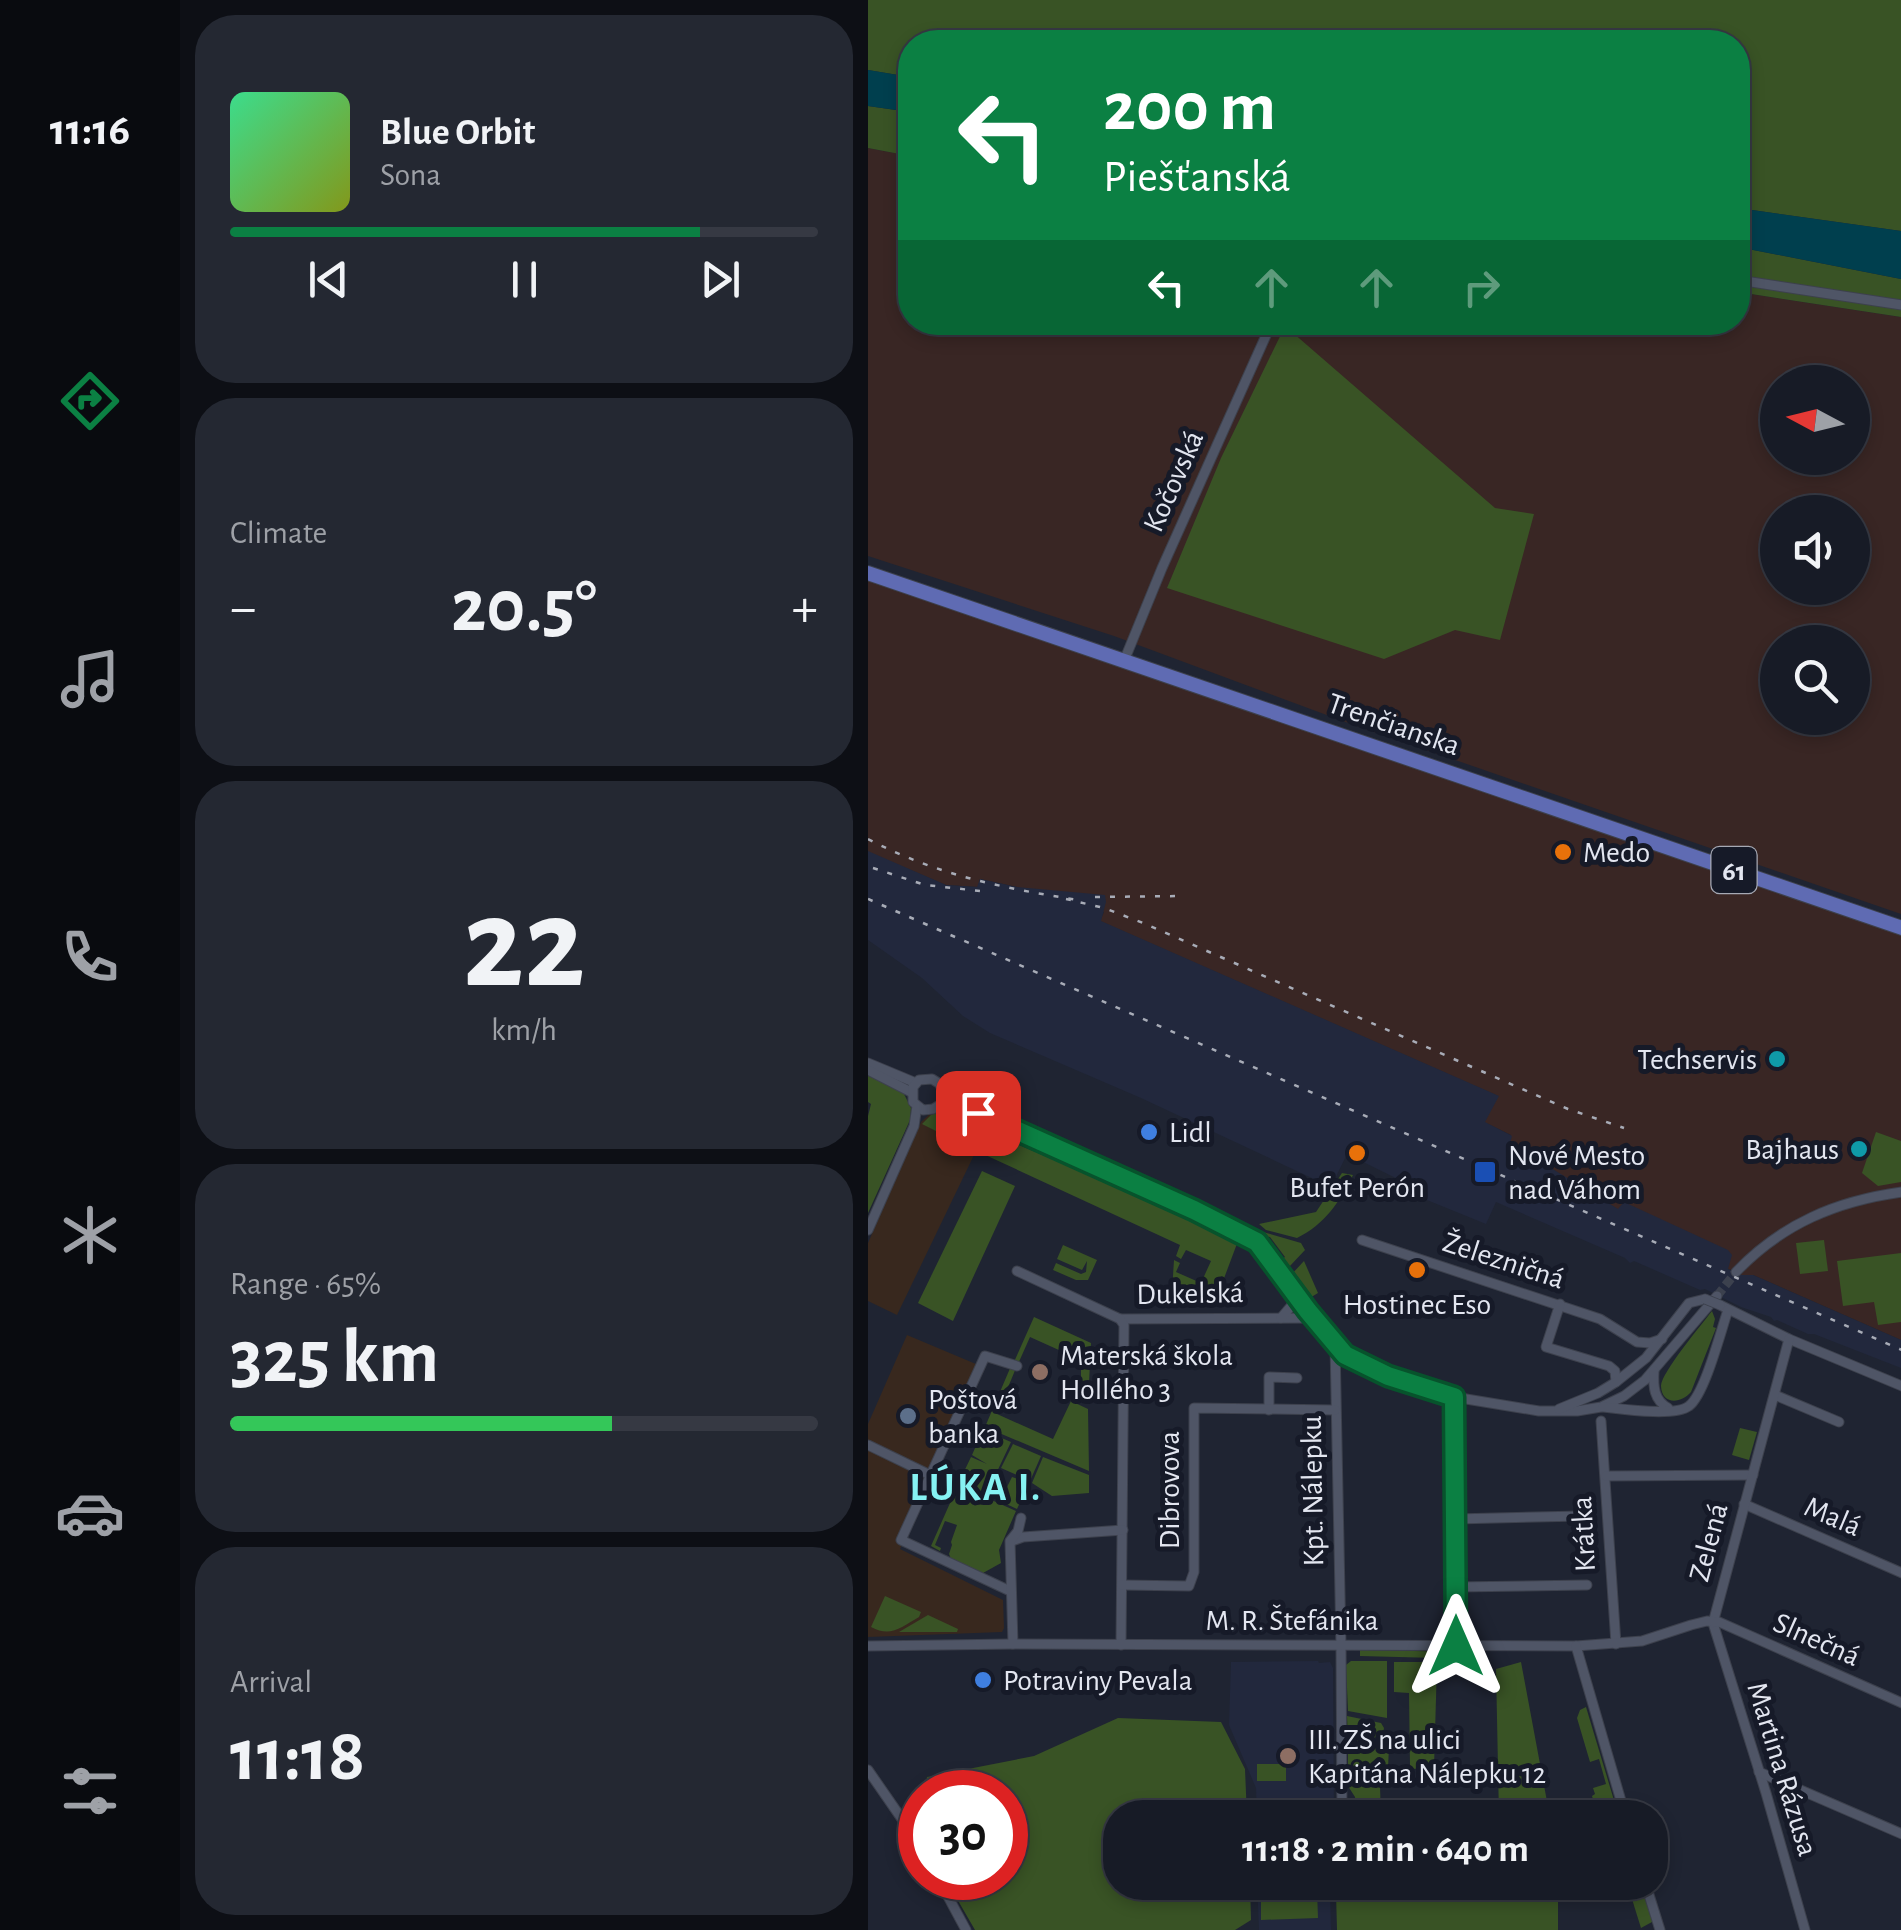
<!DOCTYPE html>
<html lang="en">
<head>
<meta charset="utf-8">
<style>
	body { margin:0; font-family:"Alegreya Sans",sans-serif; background:#242832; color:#f1f3f6; height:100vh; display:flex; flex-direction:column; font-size:38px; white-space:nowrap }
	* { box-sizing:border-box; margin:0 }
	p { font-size:32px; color:#9ea1a7 }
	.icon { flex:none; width:55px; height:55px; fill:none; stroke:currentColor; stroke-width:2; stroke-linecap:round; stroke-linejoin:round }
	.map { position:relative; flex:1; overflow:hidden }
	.details { display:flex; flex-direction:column; gap:15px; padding:15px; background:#0d0f15; width:688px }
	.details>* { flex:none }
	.hud { position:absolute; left:30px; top:30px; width:852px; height:305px; border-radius:40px; box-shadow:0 5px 15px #0003,0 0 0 2px #363943; background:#0b8043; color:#fff; overflow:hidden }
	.needle { width:65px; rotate:277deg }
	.fabs { position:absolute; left:892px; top:365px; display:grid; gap:20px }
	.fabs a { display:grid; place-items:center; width:110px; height:110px; border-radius:50%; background:#171b26; box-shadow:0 5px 15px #0003,0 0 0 2px #363943; font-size:50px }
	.speed { position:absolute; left:30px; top:1770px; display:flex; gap:20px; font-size:50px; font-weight:700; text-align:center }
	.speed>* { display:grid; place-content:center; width:130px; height:130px; border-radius:50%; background:#171b26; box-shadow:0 5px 15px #0003,0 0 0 2px #363943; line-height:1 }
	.speed .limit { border:15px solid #d22; background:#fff; color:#111 }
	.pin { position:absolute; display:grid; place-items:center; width:85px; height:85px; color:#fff; margin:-42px; border-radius:20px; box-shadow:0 5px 15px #0006 }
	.me { position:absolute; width:110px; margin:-55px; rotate:0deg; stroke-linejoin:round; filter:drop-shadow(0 0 8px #0008) }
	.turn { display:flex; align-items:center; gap:35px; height:210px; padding:0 40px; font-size:45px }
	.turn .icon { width:130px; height:130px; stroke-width:2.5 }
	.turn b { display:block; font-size:70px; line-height:85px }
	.lanes { display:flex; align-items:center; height:95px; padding:0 40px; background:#0003; justify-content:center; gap:50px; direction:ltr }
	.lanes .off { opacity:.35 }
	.big { font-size:75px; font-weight:700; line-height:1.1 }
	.details .card { flex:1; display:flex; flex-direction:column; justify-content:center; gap:15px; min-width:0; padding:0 35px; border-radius:40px; background:#242832 }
	.details .dial { align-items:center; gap:0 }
	.dial b { font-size:130px; line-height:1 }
	.song { display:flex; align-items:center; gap:30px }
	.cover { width:120px; height:120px; border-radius:15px; background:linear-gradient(135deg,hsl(150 70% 55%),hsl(70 70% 35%)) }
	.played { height:10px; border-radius:5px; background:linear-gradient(90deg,#0b8043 80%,#363943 80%) }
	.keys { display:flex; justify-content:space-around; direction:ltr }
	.heat { display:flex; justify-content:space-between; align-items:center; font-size:55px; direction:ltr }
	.charge { height:15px; border-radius:8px; background:linear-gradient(90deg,#34c759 65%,#363943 0) }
	.trip { position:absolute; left:235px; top:1800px; width:565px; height:100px; border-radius:40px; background:#171b26; box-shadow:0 5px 15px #0003,0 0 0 2px #363943; font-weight:700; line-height:100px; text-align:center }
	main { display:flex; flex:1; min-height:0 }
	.tab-bar { display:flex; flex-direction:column; width:180px; justify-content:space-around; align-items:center; background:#090b0f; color:#9ea1a7 }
	.tab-bar .icon { width:70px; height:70px }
	.tab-bar .on { color:#0b8043 }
	.tab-bar b { font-size:45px; color:#f1f3f6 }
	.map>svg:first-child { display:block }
	.commercial { fill:#38281e }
	.industrial { fill:#392624; fill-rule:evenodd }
	.built { fill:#22283d }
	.green { fill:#395325 }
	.water { fill:#003f4e }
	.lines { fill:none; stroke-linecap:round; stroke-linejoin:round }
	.minor-tunnel { stroke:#3c414e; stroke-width:9; stroke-dasharray:9 4.5; stroke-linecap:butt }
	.minor-casing { stroke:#3d414d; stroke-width:11 }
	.primary-casing { stroke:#3d414d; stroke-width:16 }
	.minor { stroke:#4f5566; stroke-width:9 }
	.primary { stroke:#5f6bb3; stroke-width:14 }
	.rail { stroke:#a8acb7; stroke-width:2.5; stroke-dasharray:5 10; stroke-linecap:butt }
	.minor-bridge-casing { stroke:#3d414d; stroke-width:11; stroke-linecap:butt }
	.minor-bridge { stroke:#4f5566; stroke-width:9 }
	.route-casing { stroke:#07532c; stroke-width:25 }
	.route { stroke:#0b8043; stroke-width:18 }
	.food-dot { fill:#e8710a; stroke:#161a28; stroke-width:4 }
	.culture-dot { fill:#0f9aa8; stroke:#161a28; stroke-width:4 }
	.shop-dot { fill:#3f7fe0; stroke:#161a28; stroke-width:4 }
	.transit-dot { fill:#1a4fb4; stroke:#161a28; stroke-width:4 }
	.education-dot { fill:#8d6e63; stroke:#161a28; stroke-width:4 }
	.service-dot { fill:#5c6f8a; stroke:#161a28; stroke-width:4 }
	.labels { text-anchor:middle; stroke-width:10; stroke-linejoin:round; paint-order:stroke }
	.shield { fill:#161a28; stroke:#a6a9b4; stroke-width:2.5 }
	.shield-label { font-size:28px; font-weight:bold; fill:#e3e6f0 }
	.street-label { font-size:30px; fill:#e3e6f0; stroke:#161a28 }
	.poi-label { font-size:30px; fill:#e3e6f0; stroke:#161a28; text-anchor:start }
	.district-label { font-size:40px; font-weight:bold; letter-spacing:2.5px; fill:#86f2f3; stroke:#161a28 }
</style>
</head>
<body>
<main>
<nav class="tab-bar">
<b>11:16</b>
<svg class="icon on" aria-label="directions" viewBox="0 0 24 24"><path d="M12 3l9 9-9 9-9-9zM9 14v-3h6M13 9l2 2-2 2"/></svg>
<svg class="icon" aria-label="music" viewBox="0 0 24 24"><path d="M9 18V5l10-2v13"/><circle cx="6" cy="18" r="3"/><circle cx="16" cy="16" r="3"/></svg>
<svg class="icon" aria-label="phone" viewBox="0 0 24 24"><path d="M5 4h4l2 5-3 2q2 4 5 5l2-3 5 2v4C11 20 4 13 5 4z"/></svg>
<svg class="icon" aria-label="climate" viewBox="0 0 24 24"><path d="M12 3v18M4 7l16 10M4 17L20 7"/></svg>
<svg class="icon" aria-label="car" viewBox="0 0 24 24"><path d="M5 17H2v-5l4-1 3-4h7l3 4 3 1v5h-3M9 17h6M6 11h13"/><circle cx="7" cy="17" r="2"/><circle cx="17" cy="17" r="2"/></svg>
<svg class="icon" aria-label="filters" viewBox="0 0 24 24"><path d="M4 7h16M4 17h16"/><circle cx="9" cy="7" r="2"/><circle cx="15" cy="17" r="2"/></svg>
</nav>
<section class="details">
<div class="card">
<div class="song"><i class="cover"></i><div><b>Blue Orbit</b><p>Sona</p></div></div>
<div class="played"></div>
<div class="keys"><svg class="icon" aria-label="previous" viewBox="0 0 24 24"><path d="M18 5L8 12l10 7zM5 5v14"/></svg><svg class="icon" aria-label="pause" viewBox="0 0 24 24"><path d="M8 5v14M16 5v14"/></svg><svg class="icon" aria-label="next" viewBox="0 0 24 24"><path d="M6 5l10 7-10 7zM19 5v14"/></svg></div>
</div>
<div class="card"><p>Climate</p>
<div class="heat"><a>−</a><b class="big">20.5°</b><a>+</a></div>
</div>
<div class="card dial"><b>22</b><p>km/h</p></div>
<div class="card"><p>Range · 65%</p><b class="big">325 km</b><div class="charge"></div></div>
<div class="card"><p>Arrival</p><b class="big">11:18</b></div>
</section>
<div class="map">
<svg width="1034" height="1930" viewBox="0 0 1034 1930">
	<rect width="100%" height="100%" fill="#1f2432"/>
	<g class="commercial">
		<polygon points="67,1109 81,1109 102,1120 109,1136 106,1155 29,1315 0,1301 0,1243 53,1122"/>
		<polygon points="39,1335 115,1367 32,1549 135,1600 136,1628 134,1632 0,1637 0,1424"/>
	</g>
	<g class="industrial">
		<path d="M 0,148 L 42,156 L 42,322 L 870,322 L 870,292 L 1033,317 L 1033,914 L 483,724 L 246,636 L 0,556 ZM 910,382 L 985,382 L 985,458 L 910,458 ZM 910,512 L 985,512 L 985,588 L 910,588 ZM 910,642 L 985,642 L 985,718 L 910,718 Z"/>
		<polygon points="0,575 1033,922 1033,1340 885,1275 874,1275 860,1269 756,1202 751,1210 715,1188 641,1143 643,1135 616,1122 630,1096 232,921 236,912 149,887 112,879 110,887 78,885 0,852"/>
	</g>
	<g class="built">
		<polygon points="0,851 78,885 109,887 112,879 149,887 237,895 238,902 233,921 631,1096 617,1122 644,1136 642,1143 750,1209 756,1202 860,1250 864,1255 860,1269 874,1275 885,1275 1033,1340 1033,1368 946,1334 940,1334 909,1320 906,1321 903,1317 873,1307 837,1289 832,1290 766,1261 762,1263 757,1258 628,1202 618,1224 554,1198 550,1189 479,1154 463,1187 273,1098 122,1033 95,1016 54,978 0,940"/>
		<polygon points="450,1661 451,1663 462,1662 465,1668 466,1817 389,1817 388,1788 361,1725 363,1662"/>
		<polygon points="389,1883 454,1883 462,1890 463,1930 391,1930"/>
	</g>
	<g class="green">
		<polygon points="0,0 1033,0 1033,231 870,208 870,42 42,42 42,77 0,70"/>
		<polygon points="0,106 42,112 42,156 0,148"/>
		<polygon points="870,247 1033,279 1033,317 870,292"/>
		<polygon points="417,326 627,508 666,514 632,640 587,630 516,659 299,588 353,458"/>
		<polygon points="0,1074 34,1090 43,1108 42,1120 0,1213 0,1116 3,1104 0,1102"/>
		<polygon points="76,1110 102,1119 108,1135 106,1148 95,1144 84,1122 68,1131 54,1124 63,1115"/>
		<polygon points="1008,1132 1033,1141 1033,1182 1010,1186 994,1173"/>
		<polygon points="131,1139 144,1142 316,1215 370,1241 346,1305 303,1307 306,1260 312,1263 308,1272 333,1283 343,1261 318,1250 313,1259 308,1256 312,1245 113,1153 120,1144"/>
		<polygon points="114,1171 147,1186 85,1321 50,1303"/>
		<path d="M 474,1173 L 485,1175 C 471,1203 457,1224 429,1238 L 398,1230 L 391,1224 L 448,1212 Z"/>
		<polygon points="395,1232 433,1243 437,1250 421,1267 417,1266 412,1261 417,1257 402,1237 393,1236"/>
		<polygon points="956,1240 960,1271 932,1274 928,1243"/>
		<polygon points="195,1245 229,1260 220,1280 208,1280 185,1270 188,1263 213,1274 218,1272 219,1261 214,1270 189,1259"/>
		<polygon points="1033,1253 1033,1322 1010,1325 1006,1302 975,1306 969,1261"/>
		<polygon points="436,1261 450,1293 440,1299 423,1275"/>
		<path d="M 844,1311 L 847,1319 L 845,1327 L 848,1328 L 823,1392 C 814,1403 794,1406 793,1386 C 793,1373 834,1324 844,1311 Z"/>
		<polygon points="166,1317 223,1343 220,1404 205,1396 213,1378 213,1360 162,1337 150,1364 146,1362"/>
		<polygon points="143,1366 148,1368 129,1414 185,1439 203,1401 220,1409 221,1471 117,1427"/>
		<polygon points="872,1428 889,1432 881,1460 864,1455"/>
		<polygon points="115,1430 143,1442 118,1495 91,1482 103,1457 119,1464 104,1455"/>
		<polygon points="145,1444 173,1456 162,1481 133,1468"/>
		<polygon points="175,1457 221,1475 221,1493 184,1496 164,1483"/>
		<polygon points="144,1477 161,1483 149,1509 121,1496 126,1484 138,1489"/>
		<polygon points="90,1485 148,1511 131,1550 133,1563 115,1573 83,1559 81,1554 84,1545 83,1542 89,1525 77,1521 67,1545 73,1548 72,1551 63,1546"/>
		<path d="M 17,1596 L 53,1612 L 51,1617 C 33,1627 23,1638 3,1627 Z"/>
		<polygon points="60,1615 90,1629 89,1632 31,1632"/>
		<polygon points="492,1650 601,1652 605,1654 606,1659 492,1656"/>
		<polygon points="483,1661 519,1661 519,1718 480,1711 478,1665"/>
		<polygon points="526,1662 566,1662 569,1664 566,1767 545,1769 542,1766 541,1693 526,1692"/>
		<polygon points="653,1662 678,1796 682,1817 631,1817 628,1669"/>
		<polygon points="718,1707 751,1817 730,1817 724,1796 727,1794 725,1788 738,1784 731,1759 722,1762 709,1718 712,1710"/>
		<polygon points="479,1716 513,1723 516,1728 515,1733 509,1737 480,1743"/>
		<polygon points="250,1718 353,1722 377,1769 379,1817 252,1818 252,1882 382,1883 383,1920 367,1930 107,1930 77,1878 138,1878 138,1792 56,1792 59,1777 166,1756"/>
		<polygon points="515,1740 519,1741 521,1747 520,1768 501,1769 480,1766 480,1748"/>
		<rect x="389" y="1764" width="29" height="17"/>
		<polygon points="480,1786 512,1786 513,1817 488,1817 487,1797"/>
		<polygon points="495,1882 570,1883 580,1892 589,1883 690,1883 690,1930 469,1930 468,1893 479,1894 493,1887"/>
		<polygon points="759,1883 775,1883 785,1915 784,1922 773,1928"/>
		<polygon points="449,1890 450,1918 393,1920 393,1892"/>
	</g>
	<g class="water">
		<polygon points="0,70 42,77 42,112 0,106"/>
		<polygon points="870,208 1033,231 1033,279 870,247"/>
	</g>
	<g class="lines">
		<polyline class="minor-tunnel" points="849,1296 868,1272"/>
		<g class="minor-casing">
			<g id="minor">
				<polyline points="870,280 1034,305"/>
				<polyline points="256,661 294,568 404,322"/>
				<polyline points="0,1063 48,1083"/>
				<polyline points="0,1070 43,1092"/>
				<polyline points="97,1107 70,1106 65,1109 55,1110 45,1102 45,1087 51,1080 64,1079 72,1084 75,1093 97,1107 325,1210 389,1242 440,1311 477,1355 520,1376 586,1397 671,1411 709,1411 733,1407 756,1396 777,1380 849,1296"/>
				<polyline points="0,1230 46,1126 49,1106"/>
				<polyline points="494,1240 732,1319 769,1342 782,1343 794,1339"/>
				<polyline points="149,1271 252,1319 445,1318"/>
				<path d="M 868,1272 C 914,1224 968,1201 1034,1192"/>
				<polyline points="692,1304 678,1347 741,1366 747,1371 748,1382"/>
				<polyline points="852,1305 921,1339 1034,1386"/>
				<polyline points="413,1318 425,1304 426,1292"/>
				<polyline points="252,1319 256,1325 253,1645"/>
				<polyline points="467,1344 473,1645 474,1818"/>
				<path d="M 786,1371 C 785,1387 786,1400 800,1408"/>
				<polyline points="907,1395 971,1422"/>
				<polyline points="586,1397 588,1646"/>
				<path d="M 735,1407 C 753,1409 807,1417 821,1406 C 837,1394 853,1330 860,1310"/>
				<polyline points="691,1409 730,1393 748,1382 778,1358 821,1303 837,1299"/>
				<polyline points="401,1410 401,1377 429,1378"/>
				<polyline points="733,1421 748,1644"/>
				<polyline points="0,1445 62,1475"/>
				<polyline points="738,1476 885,1475"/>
				<polyline points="876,1504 1034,1573"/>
				<polyline points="587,1519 713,1516"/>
				<polyline points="144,1541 155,1537 255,1530"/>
				<polyline points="254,1585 321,1586 326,1572 326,1408 467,1410"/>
				<polyline points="587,1587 719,1585"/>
				<polyline points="142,1591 33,1540 117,1356 149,1366"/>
				<polyline points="845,1623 898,1793 937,1930"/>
				<polyline points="845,1623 921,1339"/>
				<polyline points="145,1644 142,1541 150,1531 153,1518"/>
				<polyline points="0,1646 145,1644 708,1646 774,1641 823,1625 839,1621 851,1622 1034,1703"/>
				<polyline points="708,1646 758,1818"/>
				<polyline points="0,1770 52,1845"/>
				<polyline points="891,1772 1034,1834"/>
				<polyline points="70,1878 98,1930"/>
				<polyline points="462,1882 473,1889 483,1887 488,1882"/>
				<polyline points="777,1882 792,1930"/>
			</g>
		</g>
		<g class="primary-casing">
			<polyline id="primary" points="0,573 1034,928"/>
		</g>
		<use href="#minor" class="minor"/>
		<use href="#primary" class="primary"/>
		<g class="rail">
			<path d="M 0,839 C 69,875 134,888 210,900"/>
			<polyline points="5,868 57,885 112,891"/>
			<polyline points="227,897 316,896"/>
			<polyline points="0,899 1034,1350"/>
			<polyline points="198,899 236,908 275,923 700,1109 756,1128"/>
		</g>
		<g class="minor-bridge-casing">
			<polyline id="minor-bridge" points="837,1299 852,1305"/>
		</g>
		<use href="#minor-bridge" class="minor-bridge"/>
	</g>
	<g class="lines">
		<g class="route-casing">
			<polyline id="route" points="110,1113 326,1210 389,1242 440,1311 477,1355 520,1376 586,1397 588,1646"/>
		</g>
		<use href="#route" class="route"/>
	</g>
	<g class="food-dot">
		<circle cx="695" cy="852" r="10"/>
		<circle cx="489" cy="1153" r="10"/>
		<circle cx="549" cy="1270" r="10"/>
	</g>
	<g class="culture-dot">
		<circle cx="909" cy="1059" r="10"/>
		<circle cx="991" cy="1149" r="10"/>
	</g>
	<g class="shop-dot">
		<circle cx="281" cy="1132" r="10"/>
		<circle cx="115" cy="1680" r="10"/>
	</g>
	<rect class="transit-dot" x="605" y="1160" width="24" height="24" rx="5"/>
	<g class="education-dot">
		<circle cx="172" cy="1372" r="10"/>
		<circle cx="420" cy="1756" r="10"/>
	</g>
	<circle class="service-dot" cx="40" cy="1416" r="10"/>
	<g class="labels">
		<rect class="shield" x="843.5" y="847" width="45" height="46" rx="8"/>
		<g class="shield-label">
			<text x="866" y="880">61</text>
		</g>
		<g class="street-label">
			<text transform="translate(305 481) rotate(-66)" y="10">Kočovská</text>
			<text transform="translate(526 724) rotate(19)" y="10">Trenčianska</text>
			<text transform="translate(636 1260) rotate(18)" y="10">Železničná</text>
			<text transform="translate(322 1293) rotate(-1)" y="10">Dukelská</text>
			<text transform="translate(301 1490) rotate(-90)" y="10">Dibrovova</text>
			<text transform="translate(444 1491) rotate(-91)" y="10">Kpt. Nálepku</text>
			<text transform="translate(965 1516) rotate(23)" y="10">Malá</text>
			<text transform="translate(715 1534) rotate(-93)" y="10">Krátka</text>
			<text transform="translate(840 1542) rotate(-75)" y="10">Zelená</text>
			<text x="424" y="1630">M. R. Štefánika</text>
			<text transform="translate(949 1639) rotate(24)" y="10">Slnečná</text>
			<text transform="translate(915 1769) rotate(73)" y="10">Martina Rázusa</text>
		</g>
		<g class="poi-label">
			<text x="715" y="862">Medo</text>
			<text x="889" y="1069" text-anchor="end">Techservis</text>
			<text x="301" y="1142">Lidl</text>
			<text x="971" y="1159" text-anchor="end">Bajhaus</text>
			<text x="640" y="1165">Nové Mesto<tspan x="640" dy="34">nad Váhom</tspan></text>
			<text x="489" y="1197" text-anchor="middle">Bufet Perón</text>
			<text x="549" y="1314" text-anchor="middle">Hostinec Eso</text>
			<text x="192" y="1365">Materská škola<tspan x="192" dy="34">Hollého 3</tspan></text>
			<text x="60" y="1409">Poštová<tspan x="60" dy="34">banka</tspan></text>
			<text x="135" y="1690">Potraviny Pevala</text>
			<text x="440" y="1749">III. ZŠ na ulici<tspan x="440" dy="34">Kapitána Nálepku 12</tspan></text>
		</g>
		<g class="district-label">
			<text x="108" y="1500">LÚKA I.</text>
		</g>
	</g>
</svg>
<div class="fabs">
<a><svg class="needle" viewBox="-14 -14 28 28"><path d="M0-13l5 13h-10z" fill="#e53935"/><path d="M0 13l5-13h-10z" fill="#9ea1a7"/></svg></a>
<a><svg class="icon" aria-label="sound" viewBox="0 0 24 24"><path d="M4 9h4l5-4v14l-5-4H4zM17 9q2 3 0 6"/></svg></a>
<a><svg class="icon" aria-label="search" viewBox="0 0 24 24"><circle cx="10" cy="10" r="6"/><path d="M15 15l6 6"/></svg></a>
</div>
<div class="speed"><div class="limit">30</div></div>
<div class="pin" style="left:110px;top:1113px;background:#d93025"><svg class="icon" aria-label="arrive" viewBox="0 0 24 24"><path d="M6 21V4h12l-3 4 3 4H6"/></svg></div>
<svg class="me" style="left:588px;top:1646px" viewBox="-20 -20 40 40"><path d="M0-17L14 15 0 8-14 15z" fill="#0b8043" stroke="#fff" stroke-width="4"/></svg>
<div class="trip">11:18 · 2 min · 640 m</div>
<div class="hud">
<div class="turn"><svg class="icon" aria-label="left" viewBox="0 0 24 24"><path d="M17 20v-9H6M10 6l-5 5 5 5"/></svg><div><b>200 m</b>Piešťanská</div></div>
<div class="lanes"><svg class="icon" aria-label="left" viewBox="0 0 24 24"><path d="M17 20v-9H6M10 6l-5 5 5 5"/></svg><svg class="icon off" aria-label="ahead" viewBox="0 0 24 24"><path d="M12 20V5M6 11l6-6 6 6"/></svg><svg class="icon off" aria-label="ahead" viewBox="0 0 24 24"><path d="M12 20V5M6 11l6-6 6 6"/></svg><svg class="icon off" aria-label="right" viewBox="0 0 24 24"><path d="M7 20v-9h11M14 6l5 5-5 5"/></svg></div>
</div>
</div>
</main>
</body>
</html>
